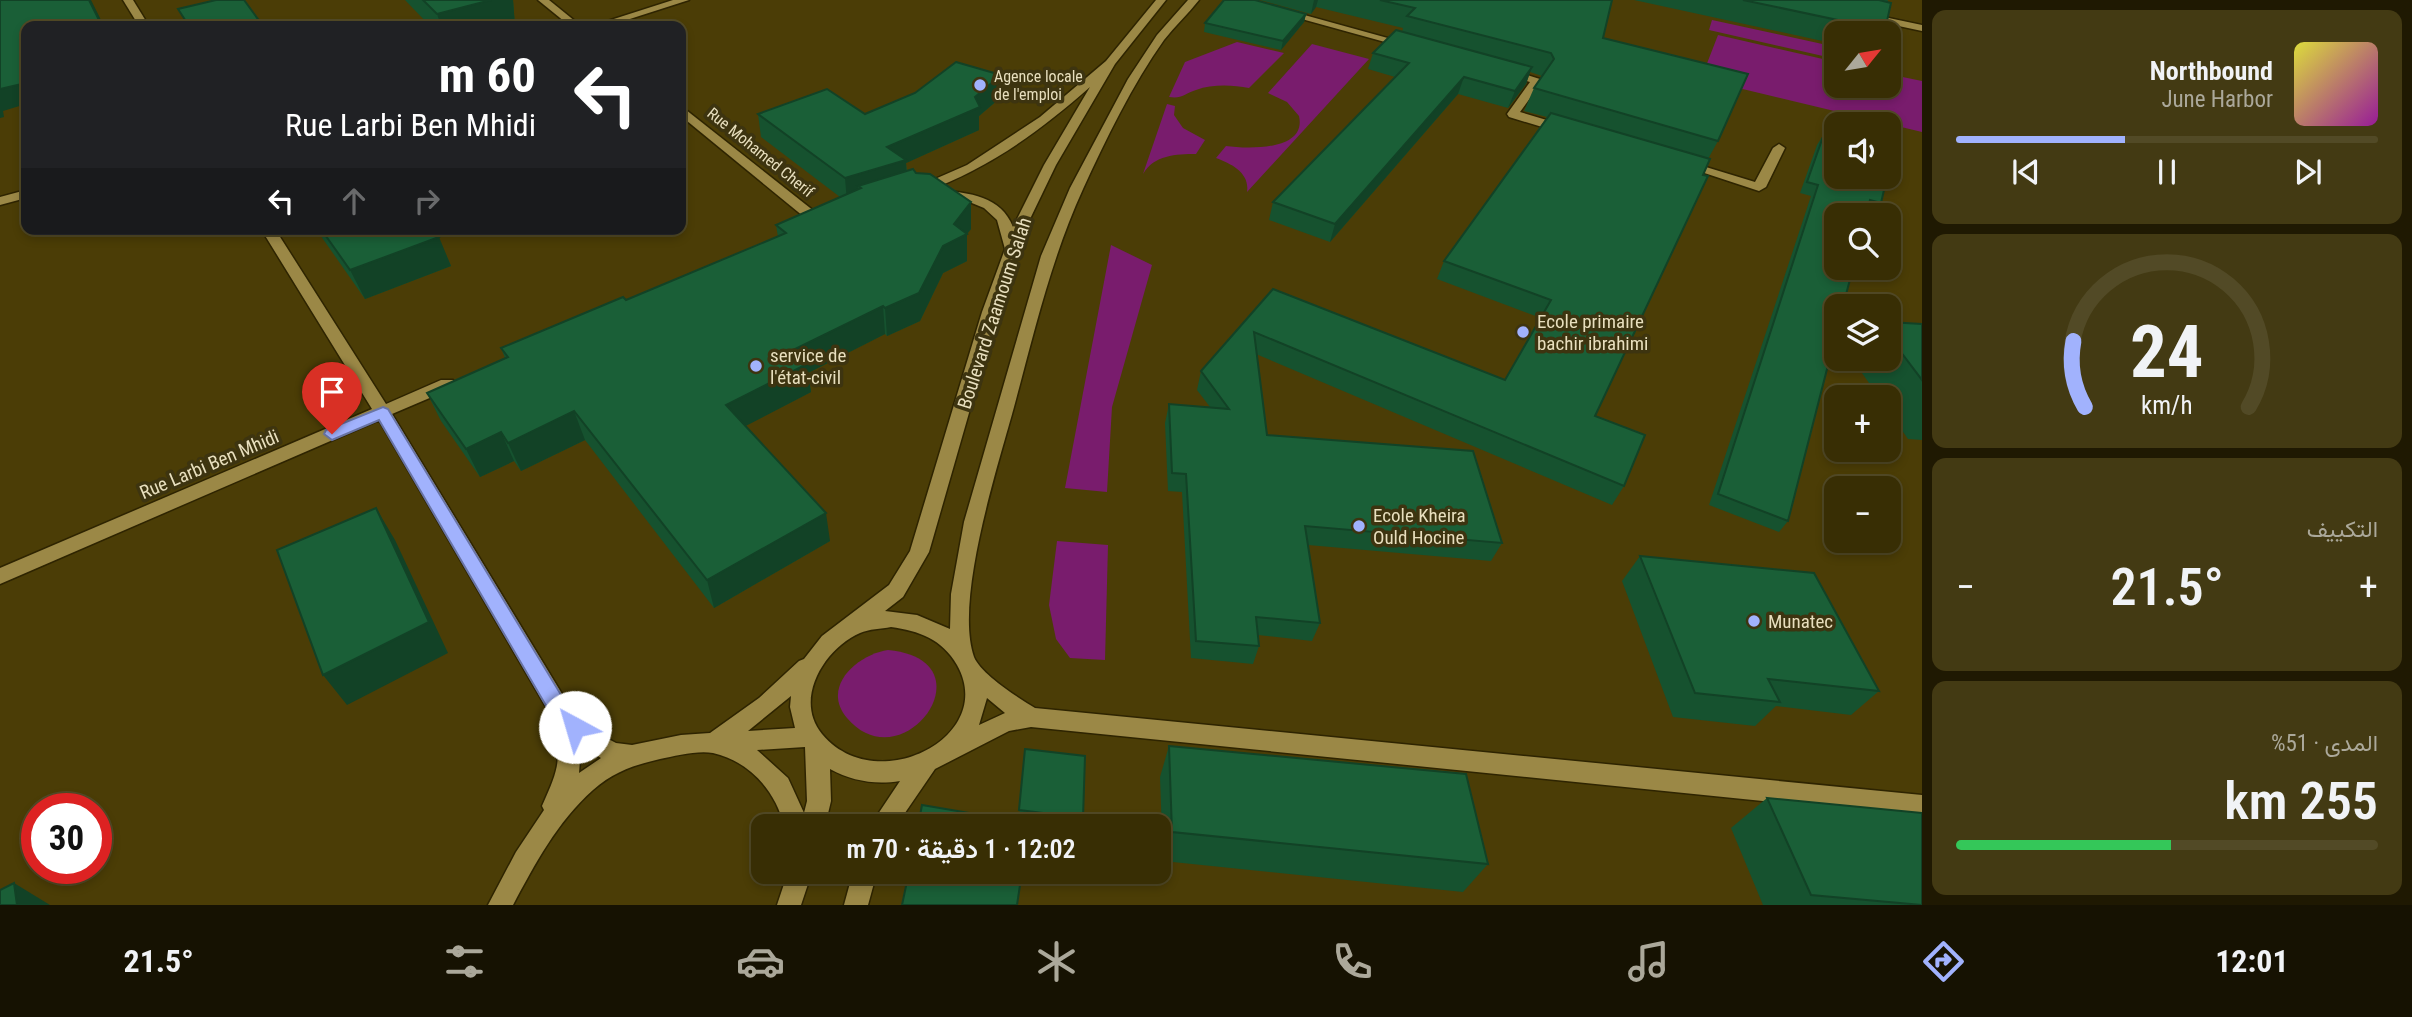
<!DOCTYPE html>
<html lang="ar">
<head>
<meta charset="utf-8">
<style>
	body { margin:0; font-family:"Roboto Condensed",Vazirmatn,sans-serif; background:#433a13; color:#f1f3f6; direction:rtl; height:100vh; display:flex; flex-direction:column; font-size:26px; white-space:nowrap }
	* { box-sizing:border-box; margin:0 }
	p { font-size:23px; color:#aba89a }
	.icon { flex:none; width:38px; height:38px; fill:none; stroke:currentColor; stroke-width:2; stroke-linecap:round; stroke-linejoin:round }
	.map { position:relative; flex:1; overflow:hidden; direction:ltr }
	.details { display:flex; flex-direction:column; gap:10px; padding:10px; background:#1f1902; width:490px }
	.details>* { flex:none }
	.hud { position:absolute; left:21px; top:21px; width:665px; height:214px; border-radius:14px; box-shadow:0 4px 10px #0003,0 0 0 2px #524a26; direction:rtl; background:#202124; color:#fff; overflow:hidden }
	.needle { width:46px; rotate:60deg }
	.buttons { position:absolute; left:1824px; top:21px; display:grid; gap:14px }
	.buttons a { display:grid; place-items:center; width:77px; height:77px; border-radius:14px; background:#382e04; box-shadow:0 4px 10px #0003,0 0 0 2px #524a26; font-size:35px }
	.speed { position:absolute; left:21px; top:793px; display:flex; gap:14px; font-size:35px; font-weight:700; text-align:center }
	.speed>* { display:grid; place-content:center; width:91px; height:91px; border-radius:50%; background:#382e04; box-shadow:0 4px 10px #0003,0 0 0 2px #524a26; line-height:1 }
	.speed .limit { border:10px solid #d22; background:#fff; color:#111 }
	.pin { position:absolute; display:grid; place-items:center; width:60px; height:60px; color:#fff; margin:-72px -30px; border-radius:50% 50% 50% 0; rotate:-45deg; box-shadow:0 0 7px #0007 }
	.pin .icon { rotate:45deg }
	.me { position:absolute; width:77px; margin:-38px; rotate:321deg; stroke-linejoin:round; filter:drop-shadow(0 0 5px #0008) }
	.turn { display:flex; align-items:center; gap:24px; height:147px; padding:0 35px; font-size:32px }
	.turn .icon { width:91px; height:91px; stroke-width:2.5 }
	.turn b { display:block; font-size:49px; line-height:60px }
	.lanes { display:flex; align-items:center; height:66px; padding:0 35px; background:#0003; justify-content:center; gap:35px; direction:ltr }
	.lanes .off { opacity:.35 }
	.big { font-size:52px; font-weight:600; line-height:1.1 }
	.details .widget { flex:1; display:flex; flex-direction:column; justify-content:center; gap:10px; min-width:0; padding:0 24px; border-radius:14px; background:#433a13 }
	.details .dial { align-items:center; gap:0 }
	.dial svg { height:182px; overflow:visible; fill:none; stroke:#524a26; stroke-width:7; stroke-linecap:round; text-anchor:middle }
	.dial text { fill:#f1f3f6; stroke:none }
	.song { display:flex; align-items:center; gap:21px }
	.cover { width:84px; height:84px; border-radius:10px; background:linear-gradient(135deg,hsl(60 70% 55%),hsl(300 70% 35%)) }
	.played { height:7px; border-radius:4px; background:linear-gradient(90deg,#a1b2fd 40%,#524a26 40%) }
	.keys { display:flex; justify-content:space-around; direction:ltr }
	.heat { display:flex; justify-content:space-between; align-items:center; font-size:38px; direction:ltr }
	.charge { height:10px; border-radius:5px; background:linear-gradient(90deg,#34c759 51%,#524a26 0) }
	.trip { position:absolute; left:751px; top:814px; width:420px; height:70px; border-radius:14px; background:#382e04; box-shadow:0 4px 10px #0003,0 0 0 2px #524a26; font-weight:600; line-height:70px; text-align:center; direction:rtl }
	.tabs { display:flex; height:112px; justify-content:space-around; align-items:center; background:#161202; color:#aba89a }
	.tabs .icon { width:49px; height:49px }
	.tabs .active { color:#a1b2fd }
	.tabs b { font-size:32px; color:#f1f3f6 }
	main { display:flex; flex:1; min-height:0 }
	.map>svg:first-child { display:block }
	.green { fill:#791c6d }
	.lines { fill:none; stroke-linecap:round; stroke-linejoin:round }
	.lane-casing { stroke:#2e2401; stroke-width:3 }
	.street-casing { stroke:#2e2401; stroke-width:3 }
	.lane { fill:#9b8846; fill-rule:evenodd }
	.street { fill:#9b8846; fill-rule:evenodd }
	.wall { fill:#16522f }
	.shaded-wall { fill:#124226 }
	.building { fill:#1a5f37; stroke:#124226; stroke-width:2 }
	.route { fill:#a1b2fd; stroke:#6974a4; stroke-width:2 }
	.poi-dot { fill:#a1b2fd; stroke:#3d3410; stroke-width:2.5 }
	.labels { text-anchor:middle; stroke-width:7; stroke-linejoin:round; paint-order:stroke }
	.far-poi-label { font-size:16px; fill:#e8dfbe; stroke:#3d3410; text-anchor:start }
	.far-street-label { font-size:16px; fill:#e8dfbe; stroke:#3d3410 }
	.street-label { font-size:19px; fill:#e8dfbe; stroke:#3d3410 }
	.poi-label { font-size:19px; fill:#e8dfbe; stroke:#3d3410; text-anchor:start }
</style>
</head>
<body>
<main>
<section class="details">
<div class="widget">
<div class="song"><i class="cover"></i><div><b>Northbound</b><p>June Harbor</p></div></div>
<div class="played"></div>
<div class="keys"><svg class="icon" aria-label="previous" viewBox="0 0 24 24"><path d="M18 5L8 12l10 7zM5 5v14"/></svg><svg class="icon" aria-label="pause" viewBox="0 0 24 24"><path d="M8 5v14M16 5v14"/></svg><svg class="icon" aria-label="next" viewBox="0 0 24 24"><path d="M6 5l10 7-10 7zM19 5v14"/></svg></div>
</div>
<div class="widget dial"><svg viewBox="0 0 100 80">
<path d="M14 69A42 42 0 1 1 86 69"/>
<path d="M14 69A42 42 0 0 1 9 40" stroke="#a1b2fd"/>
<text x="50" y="56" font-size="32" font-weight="700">24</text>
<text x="50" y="72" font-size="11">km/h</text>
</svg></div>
<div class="widget"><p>التكييف</p>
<div class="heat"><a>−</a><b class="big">21.5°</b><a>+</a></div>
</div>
<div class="widget"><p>المدى · 51%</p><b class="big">255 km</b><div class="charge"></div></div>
</section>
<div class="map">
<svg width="1922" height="905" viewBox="0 0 1922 905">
	<rect width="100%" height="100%" fill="#4b3d06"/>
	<g class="green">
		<polygon points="1712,20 1836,47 1836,59 1709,30"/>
		<polygon points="1718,35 1836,62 1836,86 1888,86 1888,74 1922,81 1922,132 1701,79"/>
		<path d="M 1237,42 L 1284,53 L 1249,88 C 1232,85 1213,84 1196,90 C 1184,94 1182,99 1169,97 L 1185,62 Z"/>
		<path d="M 1312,44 L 1369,59 L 1247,192 C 1250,173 1232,164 1216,158 L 1226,146 C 1248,149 1307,151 1299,116 L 1287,102 L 1268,93 Z"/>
		<path d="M 1167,104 L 1175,106 L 1174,115 L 1183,128 L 1205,140 L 1196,154 C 1176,154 1154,155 1143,174 Z"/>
		<polygon points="1111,245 1152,265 1112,407 1107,492 1065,488"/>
		<polygon points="1057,541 1108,545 1105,660 1070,658 1056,639 1049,605"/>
		<path d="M 888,650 C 993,660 903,784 847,718 C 820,686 859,654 888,650 Z"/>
	</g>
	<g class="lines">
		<g class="lane-casing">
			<g id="lane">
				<polygon points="1233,0 1250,0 1413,45 1403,47"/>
				<polygon points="1505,68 1543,80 1520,112 1570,127 1570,133 1562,133 1509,117 1507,114 1530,82 1501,73 1501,69"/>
				<polygon points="1779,144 1785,148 1766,187 1759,191 1677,164 1683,160 1755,182 1773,148"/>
			</g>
		</g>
		<g class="street-casing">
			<g id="street">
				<polygon points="123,0 133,0 149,26 139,26"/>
				<polygon points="538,0 549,0 581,26 570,26"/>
				<polygon points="673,0 689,0 608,26 592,26"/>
				<path d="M 1156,0 L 1166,0 L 1115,64 L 1056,165 L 1029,221 L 998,312 L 929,552 L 903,597 L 885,611 L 917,615 L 950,629 L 951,594 L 964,522 L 1041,256 L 1070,188 L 1128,79 L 1157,35 L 1188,0 L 1199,0 C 1188,14 1175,26 1164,40 C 1132,85 1106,139 1083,189 C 1051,259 1034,333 1014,407 C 998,466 954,600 974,657 C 981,674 1018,698 1035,708 L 1922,795 L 1922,817 L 1031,727 L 1009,731 L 935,769 L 896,826 L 870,826 L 900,781 C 875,785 852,781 830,769 L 831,801 L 825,826 L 784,826 C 776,791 749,761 713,753 C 698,750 675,756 660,759 C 634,765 613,772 593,790 C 557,822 535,864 513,905 L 488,905 L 516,852 L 544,810 L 542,806 C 559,768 562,760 553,719 L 379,420 L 0,584 L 0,568 L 372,409 L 261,229 L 275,229 L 386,404 L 441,380 L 453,380 L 455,384 L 453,388 L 392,414 L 570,707 L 595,732 L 616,743 L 632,745 L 681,735 L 710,733 L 759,698 L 799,661 L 804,659 L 822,636 L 889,585 L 910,551 L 982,312 L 1005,249 L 997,220 L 984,208 L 967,201 L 935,197 L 933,194 L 940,190 C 969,193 1001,196 1013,227 L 1044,165 L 1090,87 C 1039,132 988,169 924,192 L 914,192 L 912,189 L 967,165 L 1040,117 L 1106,61 ZM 891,627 C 919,631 942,639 957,665 C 998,737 876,799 822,734 C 793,699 825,648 860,633 C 869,629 881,629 891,627 ZM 791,696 L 790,707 L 795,728 L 748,731 ZM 987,698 L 1005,713 L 979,725 ZM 581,747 L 601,758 L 579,773 ZM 805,747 L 807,801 L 804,813 L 788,778 L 757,750 Z"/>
				<polygon points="1865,13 1922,25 1922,31 1861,18 1861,14"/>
				<polygon points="681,106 824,219 824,225 814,225 681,116"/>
				<polygon points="26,190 26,198 0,205 0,197"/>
				<polygon points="788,872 812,872 801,905 777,905"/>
				<polygon points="853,872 877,872 868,905 844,905"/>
			</g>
		</g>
		<use href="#lane" class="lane"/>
		<use href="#street" class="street"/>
	</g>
	<g class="wall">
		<polygon points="405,0 513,0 515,26 430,26"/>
		<polygon points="1260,0 1612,0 1603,38 1718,141 1708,159 1595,416 1624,486 1612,505 1256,354 1267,435 1502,543 1491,561 1308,545 1320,623 1312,641 1258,635 1259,646 1253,664 1191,658 1182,492 1168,491 1165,423 1169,404 1210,407 1197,390 1201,371 1273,289 1505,380 1541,318 1437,279 1444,261 1547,117 1524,111 1534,88 1542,76 1530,72 1526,84 1508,108 1458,94 1330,242 1269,220 1273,202 1395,77 1368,69 1373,53 1402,32 1403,28 1316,7 1311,14"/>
		<polygon points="1634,0 1888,0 1887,2 1885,30 1882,33 1836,33 1836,44"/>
		<polygon points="1306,14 1304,22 1281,50 1204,32 1205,23"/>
		<polygon points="1000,98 979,116 979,130 906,163 907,171 916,173 971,202 971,229 967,234 967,261 943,273 920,321 887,336 885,334 808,373 811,392 745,426 830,541 714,608 585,440 521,471 514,461 480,477 441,421 427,393 505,358 501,348 626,300 778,237 776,225 840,197 761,137 758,114 865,114"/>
		<polygon points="1824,134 1881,203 1874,214 1867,212 1788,521 1779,532 1709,505 1811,196 1800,193 1817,145"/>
		<polygon points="316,229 452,229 437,235 451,266 365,299"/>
		<polygon points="1888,322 1922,324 1922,440 1908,439 1888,410 1888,397 1879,397 1852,359 1888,359"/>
		<polygon points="1640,556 1879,691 1851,715 1776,706 1755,726 1673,717 1622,581"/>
		<polygon points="1169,746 1488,864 1463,892 1163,861 1160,777"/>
		<polygon points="1025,749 1083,818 1082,826 1019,818"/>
		<polygon points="1767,798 1922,905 1763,905 1731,828"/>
	</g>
	<g class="shaded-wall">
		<polygon points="89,0 91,0 104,26 102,26"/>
		<polygon points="491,0 513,0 515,26 441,26 437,14"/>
		<polygon points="1314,0 1318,0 1316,7 1311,14"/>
		<polygon points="1306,14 1304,22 1281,50 1283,41"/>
		<polygon points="1532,67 1526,84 1508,108 1515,91"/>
		<polygon points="1001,75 1000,98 979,116 979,130 906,163 907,184 861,188 858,186 859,199 847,202 845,178 887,147 975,97"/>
		<polygon points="1464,77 1458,94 1330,242 1335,224"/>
		<polygon points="26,83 26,104 3,111 4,117 0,118 0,89"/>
		<polygon points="681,134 685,154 681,155"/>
		<polygon points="971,202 971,229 967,234 967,261 943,273 920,321 887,336 885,308"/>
		<polygon points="425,229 452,229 429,238"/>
		<polygon points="439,237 451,266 365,299 350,270"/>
		<polygon points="883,306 885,334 808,373 811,392 732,433 726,405 791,351"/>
		<polygon points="574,411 585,440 521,471 508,443"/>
		<polygon points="501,432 514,461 480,477 466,449"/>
		<polygon points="376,508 395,540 448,653 347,705 323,675"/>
		<polygon points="826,513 830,541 714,608 707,580"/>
		<polygon points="14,883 50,905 17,905"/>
	</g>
	<g class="building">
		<polygon points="0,0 89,0 102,26 26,26 26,83 0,89"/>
		<polygon points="216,0 244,0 263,26 189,26 178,9"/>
		<polygon points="423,0 491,0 437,14"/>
		<polygon points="1224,0 1255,0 1306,14 1283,41 1205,23"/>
		<polygon points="1380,0 1612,0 1603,38 1748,74 1718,141 1534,88 1554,59 1551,53 1407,16 1415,8"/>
		<polygon points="1743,0 1879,0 1891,3 1885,30"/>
		<polygon points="1396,30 1532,67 1515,91 1464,77 1335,224 1273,202 1409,63 1373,53"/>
		<polygon points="956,62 1001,75 975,97 980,107 887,147 906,160 845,178 758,114 827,89 865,114 915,93"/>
		<polygon points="1551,113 1710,159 1703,175 1708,176 1595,416 1645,435 1624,486 1254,332 1267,435 1473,451 1502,543 1305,526 1320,623 1256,617 1259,646 1196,641 1186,474 1172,473 1169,404 1229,409 1201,371 1273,289 1505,380 1551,300 1444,261"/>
		<polygon points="1824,134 1836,137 1836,177 1887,177 1881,203 1870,200 1866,215 1836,215 1836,268 1853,268 1843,306 1836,306 1836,334 1788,521 1718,494 1818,185 1807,182"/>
		<polygon points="1888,151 1893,153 1888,173"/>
		<polygon points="913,169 916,173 930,174 971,202 954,224 967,234 943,246 919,293 885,308 883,306 791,351 807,364 726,405 826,513 707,580 574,411 508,443 501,432 466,449 427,393 508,357 501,348 623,297 626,300 786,233 776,225 861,188 858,186"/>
		<polygon points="321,229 433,229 439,237 350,270"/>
		<polygon points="1888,322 1922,324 1922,380 1888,335"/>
		<polygon points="376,508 429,622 323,675 277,550"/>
		<polygon points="1640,556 1814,573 1879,691 1768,679 1780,702 1695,693"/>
		<polygon points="1169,746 1466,774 1488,864 1172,832"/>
		<polygon points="1025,749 1085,756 1083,818 1019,810"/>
		<polygon points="1767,798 1922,813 1922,905 1811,895"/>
		<polygon points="922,805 1028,823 1028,826 918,826"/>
		<polygon points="909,872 1022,872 1017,905 902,905"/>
		<polygon points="14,883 17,905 0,905 0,890"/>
	</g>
	<polygon class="route" points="383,407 388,409 569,708 585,727 582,733 575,736 568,733 555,721 379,420 332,440 324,434 326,430"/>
	<g class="poi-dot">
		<circle cx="980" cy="85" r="7"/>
		<circle cx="1523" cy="332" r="7"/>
		<circle cx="756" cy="366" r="7"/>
		<circle cx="1359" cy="526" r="7"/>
		<circle cx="1754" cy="621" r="7"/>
	</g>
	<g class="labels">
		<g class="far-poi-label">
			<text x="994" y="82">Agence locale<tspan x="994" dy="18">de l'emploi</tspan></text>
		</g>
		<g class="far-street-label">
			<text transform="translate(761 152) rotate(39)" y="6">Rue Mohamed Cherif</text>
		</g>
		<g class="street-label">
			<text transform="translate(994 313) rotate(-72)" y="7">Boulevard Zaamoum Salah</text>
			<text transform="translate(209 464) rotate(-23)" y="7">Rue Larbi Ben Mhidi</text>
		</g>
		<g class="poi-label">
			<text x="1537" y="328">Ecole primaire<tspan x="1537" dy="22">bachir ibrahimi</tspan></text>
			<text x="770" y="362">service de<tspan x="770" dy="22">l'état-civil</tspan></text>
			<text x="1373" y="522">Ecole Kheira<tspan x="1373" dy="22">Ould Hocine</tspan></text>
			<text x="1768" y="628">Munatec</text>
		</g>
	</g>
</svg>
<div class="buttons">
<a><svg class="needle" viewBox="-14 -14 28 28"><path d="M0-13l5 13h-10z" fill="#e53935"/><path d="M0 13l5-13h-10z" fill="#aba89a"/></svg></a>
<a><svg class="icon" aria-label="sound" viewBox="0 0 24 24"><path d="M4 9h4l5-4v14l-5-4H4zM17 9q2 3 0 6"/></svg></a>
<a><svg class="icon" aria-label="search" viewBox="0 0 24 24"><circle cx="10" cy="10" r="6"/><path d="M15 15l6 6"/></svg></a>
<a><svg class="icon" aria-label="layers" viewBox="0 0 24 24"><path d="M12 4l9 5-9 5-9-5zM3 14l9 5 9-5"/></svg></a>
<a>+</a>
<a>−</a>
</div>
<div class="speed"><div class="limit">30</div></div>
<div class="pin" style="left:332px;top:434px;background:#d93025"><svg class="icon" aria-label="arrive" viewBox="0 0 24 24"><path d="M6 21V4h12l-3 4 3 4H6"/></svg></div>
<svg class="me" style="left:575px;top:727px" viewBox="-20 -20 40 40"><circle r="19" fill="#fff"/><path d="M0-13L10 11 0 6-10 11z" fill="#a1b2fd"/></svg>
<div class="trip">12:02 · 1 دقيقة · 70 m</div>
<div class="hud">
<div class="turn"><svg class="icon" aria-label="left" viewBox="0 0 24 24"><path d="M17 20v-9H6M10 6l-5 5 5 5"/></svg><div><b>60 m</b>Rue Larbi Ben Mhidi</div></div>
<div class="lanes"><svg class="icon" aria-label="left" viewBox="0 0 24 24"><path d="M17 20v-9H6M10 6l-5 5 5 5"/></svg><svg class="icon off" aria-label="ahead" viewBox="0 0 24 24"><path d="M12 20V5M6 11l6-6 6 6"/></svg><svg class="icon off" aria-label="right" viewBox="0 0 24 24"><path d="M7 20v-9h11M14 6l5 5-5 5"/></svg></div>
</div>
</div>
</main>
<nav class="tabs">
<b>12:01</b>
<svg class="icon active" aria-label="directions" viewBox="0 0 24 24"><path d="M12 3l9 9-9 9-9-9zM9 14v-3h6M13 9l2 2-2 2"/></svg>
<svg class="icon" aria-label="music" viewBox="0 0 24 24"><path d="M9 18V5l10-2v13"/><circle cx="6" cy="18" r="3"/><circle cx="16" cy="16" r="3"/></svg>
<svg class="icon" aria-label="phone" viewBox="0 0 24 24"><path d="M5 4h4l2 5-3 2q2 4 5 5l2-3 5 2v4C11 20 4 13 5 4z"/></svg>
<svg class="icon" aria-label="climate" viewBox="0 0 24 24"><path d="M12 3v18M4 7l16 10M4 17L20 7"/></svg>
<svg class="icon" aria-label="car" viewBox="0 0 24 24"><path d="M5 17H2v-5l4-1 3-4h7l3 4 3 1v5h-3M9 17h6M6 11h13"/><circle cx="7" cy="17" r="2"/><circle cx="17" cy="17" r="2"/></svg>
<svg class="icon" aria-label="filters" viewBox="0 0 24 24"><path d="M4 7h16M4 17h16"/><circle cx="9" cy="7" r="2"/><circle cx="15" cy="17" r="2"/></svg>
<b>21.5°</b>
</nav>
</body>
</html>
